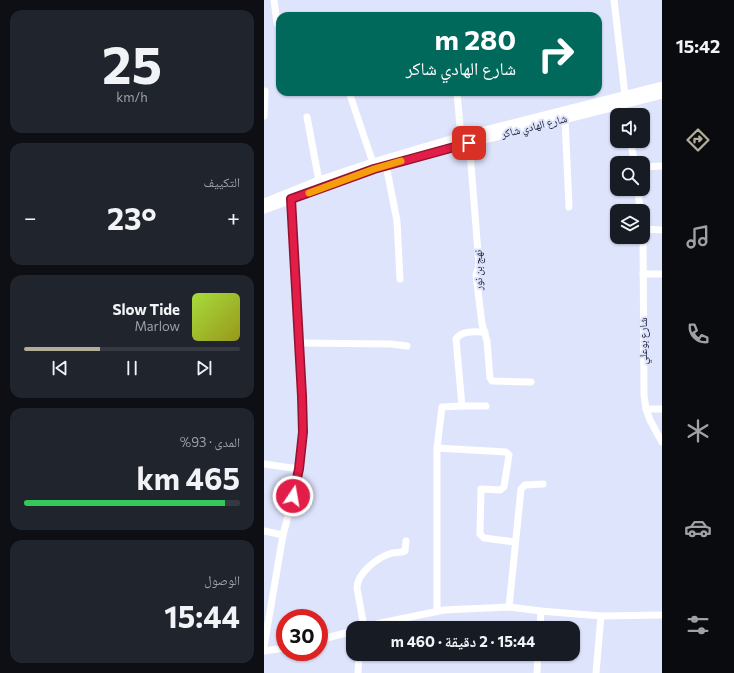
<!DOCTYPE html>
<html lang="ar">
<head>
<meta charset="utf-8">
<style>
	body { margin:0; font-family:Commissioner,"Noto Naskh Arabic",sans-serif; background:#20242c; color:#f1f3f6; direction:rtl; height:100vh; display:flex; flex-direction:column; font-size:15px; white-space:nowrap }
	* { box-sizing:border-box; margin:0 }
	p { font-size:13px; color:#9ea1a6 }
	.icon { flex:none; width:22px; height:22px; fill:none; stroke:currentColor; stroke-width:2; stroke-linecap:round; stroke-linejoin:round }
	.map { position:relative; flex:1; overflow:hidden; direction:ltr }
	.panel { display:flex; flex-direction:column; gap:10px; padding:10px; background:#0d0f14; width:264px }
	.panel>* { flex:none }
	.top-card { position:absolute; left:12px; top:12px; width:326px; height:84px; border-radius:12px; box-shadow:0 1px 3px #0004; direction:rtl; background:#00695c; color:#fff; overflow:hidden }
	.controls { position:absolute; left:346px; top:108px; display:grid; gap:8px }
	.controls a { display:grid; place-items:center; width:40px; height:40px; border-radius:8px; background:#171b24; box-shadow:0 1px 3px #0004; font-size:20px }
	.speed { position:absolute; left:12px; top:609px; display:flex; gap:8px; font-size:20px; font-weight:700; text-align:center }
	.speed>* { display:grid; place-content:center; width:52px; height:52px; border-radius:50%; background:#171b24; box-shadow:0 1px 3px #0004; line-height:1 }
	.speed .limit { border:6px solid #d22; background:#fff; color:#111 }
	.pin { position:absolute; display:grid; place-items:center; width:34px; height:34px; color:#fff; margin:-17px; border-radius:8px; box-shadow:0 2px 6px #0006 }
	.me { position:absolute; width:44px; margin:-22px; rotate:12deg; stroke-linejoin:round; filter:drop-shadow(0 0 3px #0008) }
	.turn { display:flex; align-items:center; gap:14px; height:84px; padding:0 20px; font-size:18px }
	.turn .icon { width:52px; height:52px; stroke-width:2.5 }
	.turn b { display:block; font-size:28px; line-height:34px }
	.big { font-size:30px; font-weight:700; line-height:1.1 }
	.panel .card { flex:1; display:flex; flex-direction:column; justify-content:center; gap:6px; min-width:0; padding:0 14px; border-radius:12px; background:#20242c }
	.panel .dial { align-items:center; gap:0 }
	.dial b { font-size:52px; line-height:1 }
	.song { display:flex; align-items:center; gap:12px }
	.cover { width:48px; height:48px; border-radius:6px; background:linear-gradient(135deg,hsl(80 70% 55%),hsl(60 70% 35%)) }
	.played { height:4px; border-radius:2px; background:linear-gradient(90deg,#b2ad98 35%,#363941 35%) }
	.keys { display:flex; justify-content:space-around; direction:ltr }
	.heat { display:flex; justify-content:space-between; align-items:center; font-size:22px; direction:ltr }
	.charge { height:6px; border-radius:3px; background:linear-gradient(90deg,#34c759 93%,#363941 0) }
	.trip { position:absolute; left:82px; top:621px; width:234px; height:40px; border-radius:12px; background:#171b24; box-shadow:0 1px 3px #0004; font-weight:700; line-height:40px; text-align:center; direction:rtl }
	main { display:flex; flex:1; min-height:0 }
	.menu { display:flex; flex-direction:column; width:72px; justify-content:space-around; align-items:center; background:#090b0e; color:#9ea1a6 }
	.menu .icon { width:28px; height:28px }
	.menu .active { color:#b2ad98 }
	.menu b { font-size:18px; color:#f1f3f6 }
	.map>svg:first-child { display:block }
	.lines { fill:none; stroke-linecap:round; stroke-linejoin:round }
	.minor { stroke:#fff; stroke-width:7 }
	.major { stroke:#fff; stroke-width:9 }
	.route-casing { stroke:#92132f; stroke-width:10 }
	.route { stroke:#e11d48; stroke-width:7 }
	.slow { stroke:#f59e0b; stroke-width:7 }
	.labels { text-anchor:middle; stroke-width:4; stroke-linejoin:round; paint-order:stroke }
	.street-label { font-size:11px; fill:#1c2137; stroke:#dee4fc }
</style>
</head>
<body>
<main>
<nav class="menu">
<b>15:42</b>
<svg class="icon active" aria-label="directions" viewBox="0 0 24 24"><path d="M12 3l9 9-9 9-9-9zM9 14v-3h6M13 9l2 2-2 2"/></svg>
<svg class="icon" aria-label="music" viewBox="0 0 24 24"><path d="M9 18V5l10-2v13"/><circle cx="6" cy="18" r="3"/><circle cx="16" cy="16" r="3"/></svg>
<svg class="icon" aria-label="phone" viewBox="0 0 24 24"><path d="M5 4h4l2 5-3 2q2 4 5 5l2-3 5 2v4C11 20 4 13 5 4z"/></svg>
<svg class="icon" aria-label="climate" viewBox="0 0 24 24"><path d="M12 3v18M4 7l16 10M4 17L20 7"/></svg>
<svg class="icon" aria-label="car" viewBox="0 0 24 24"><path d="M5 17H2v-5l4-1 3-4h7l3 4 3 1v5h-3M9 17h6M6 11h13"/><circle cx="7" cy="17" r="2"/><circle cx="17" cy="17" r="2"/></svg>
<svg class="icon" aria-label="filters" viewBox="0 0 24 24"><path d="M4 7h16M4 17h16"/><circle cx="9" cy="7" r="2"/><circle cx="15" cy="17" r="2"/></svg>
</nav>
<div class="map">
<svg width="398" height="673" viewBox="0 0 398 673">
	<rect width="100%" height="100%" fill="#dee4fc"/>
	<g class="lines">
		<g class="minor">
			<polyline points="10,0 13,23"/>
			<polyline points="350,0 361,95"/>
			<polyline points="85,92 109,163"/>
			<polyline points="193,92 197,137"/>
			<polyline points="358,100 361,115"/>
			<polyline points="0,116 1,91"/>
			<polyline points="43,117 55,181"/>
			<polyline points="301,118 305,207"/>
			<polyline points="205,139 215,265 212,275 218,324 223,341 226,378 228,381 267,382"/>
			<polyline points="366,141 371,163"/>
			<polyline points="122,165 133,221 136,279"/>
			<polyline points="379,167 398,166"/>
			<polyline points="374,189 376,211"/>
			<polyline points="379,229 398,230"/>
			<polyline points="379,237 380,395 382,409 386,420 398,442"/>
			<polyline points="379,274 398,274"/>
			<path d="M 221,332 C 211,332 198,330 192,339 L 198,406 L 222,406"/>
			<polyline points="35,343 127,344 143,346"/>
			<polyline points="382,409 398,409"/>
			<polyline points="173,448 242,452 245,455 240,487 236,490 217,489 216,534 220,538 251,542"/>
			<polyline points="0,464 35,469"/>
			<polyline points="0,531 19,535"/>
			<polyline points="245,607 257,489 261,485 279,484"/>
			<polyline points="173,611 173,448 178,407 198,406"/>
			<path d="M 100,627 L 93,588 C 93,573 114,557 128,553 C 133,552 137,553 141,551 L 142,541"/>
			<polyline points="97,628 117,623 180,610 245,607 277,611 337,616 398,615"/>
			<polyline points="276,628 277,611"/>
			<polyline points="55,640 89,631"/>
			<polyline points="0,647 19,535 29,497 35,469 39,432 38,396 26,195"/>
			<polyline points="0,651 21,648"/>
			<polyline points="94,673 95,654"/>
			<polyline points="273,673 274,654"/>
			<polyline points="332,673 337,616"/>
		</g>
		<g class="major">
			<polyline points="0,203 55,181 109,163 197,137 398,86"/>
			<polyline points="0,209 122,165 205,143 398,94"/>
		</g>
	</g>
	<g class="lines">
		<g class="route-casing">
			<polyline id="route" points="29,496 35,469 39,432 38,396 27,199 110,169 205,143"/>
		</g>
		<use href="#route" class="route"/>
		<polyline class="slow" points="45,193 110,169 137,161"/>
	</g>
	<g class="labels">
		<g class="street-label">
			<text transform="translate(270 126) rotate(-14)" y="4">شارع الهادي شاكر</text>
			<text transform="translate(214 270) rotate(-91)" y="4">نهج بن نور</text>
			<text transform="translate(379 341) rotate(-90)" y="4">شارع بوعلي</text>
		</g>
	</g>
</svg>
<div class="controls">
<a><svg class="icon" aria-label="sound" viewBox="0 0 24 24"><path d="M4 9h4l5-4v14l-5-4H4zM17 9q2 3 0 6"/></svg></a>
<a><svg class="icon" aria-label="search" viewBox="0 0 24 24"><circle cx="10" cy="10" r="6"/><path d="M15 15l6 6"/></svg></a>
<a><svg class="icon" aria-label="layers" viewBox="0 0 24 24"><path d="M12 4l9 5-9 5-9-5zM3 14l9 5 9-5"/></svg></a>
</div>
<div class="speed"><div class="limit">30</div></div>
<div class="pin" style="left:205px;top:143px;background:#d93025"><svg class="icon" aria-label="arrive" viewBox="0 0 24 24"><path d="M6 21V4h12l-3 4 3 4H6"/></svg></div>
<svg class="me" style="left:29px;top:496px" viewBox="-20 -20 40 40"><circle r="17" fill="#e11d48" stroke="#fff" stroke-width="3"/><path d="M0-11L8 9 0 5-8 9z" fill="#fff"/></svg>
<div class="trip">15:44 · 2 دقيقة · 460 m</div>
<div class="top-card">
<div class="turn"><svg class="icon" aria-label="right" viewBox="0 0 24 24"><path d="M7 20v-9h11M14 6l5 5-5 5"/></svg><div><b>280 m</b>شارع الهادي شاكر</div></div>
</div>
</div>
<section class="panel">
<div class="card dial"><b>25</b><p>km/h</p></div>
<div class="card"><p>التكييف</p>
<div class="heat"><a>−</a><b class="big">23°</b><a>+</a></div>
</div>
<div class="card">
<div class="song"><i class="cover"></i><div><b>Slow Tide</b><p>Marlow</p></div></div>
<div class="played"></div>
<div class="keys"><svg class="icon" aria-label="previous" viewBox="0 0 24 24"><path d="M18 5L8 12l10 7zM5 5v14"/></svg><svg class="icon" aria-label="pause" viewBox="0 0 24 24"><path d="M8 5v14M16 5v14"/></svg><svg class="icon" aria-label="next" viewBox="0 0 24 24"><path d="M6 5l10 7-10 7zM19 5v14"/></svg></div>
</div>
<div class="card"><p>المدى · 93%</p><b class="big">465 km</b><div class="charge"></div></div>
<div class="card"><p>الوصول</p><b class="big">15:44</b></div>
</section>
</main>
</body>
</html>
